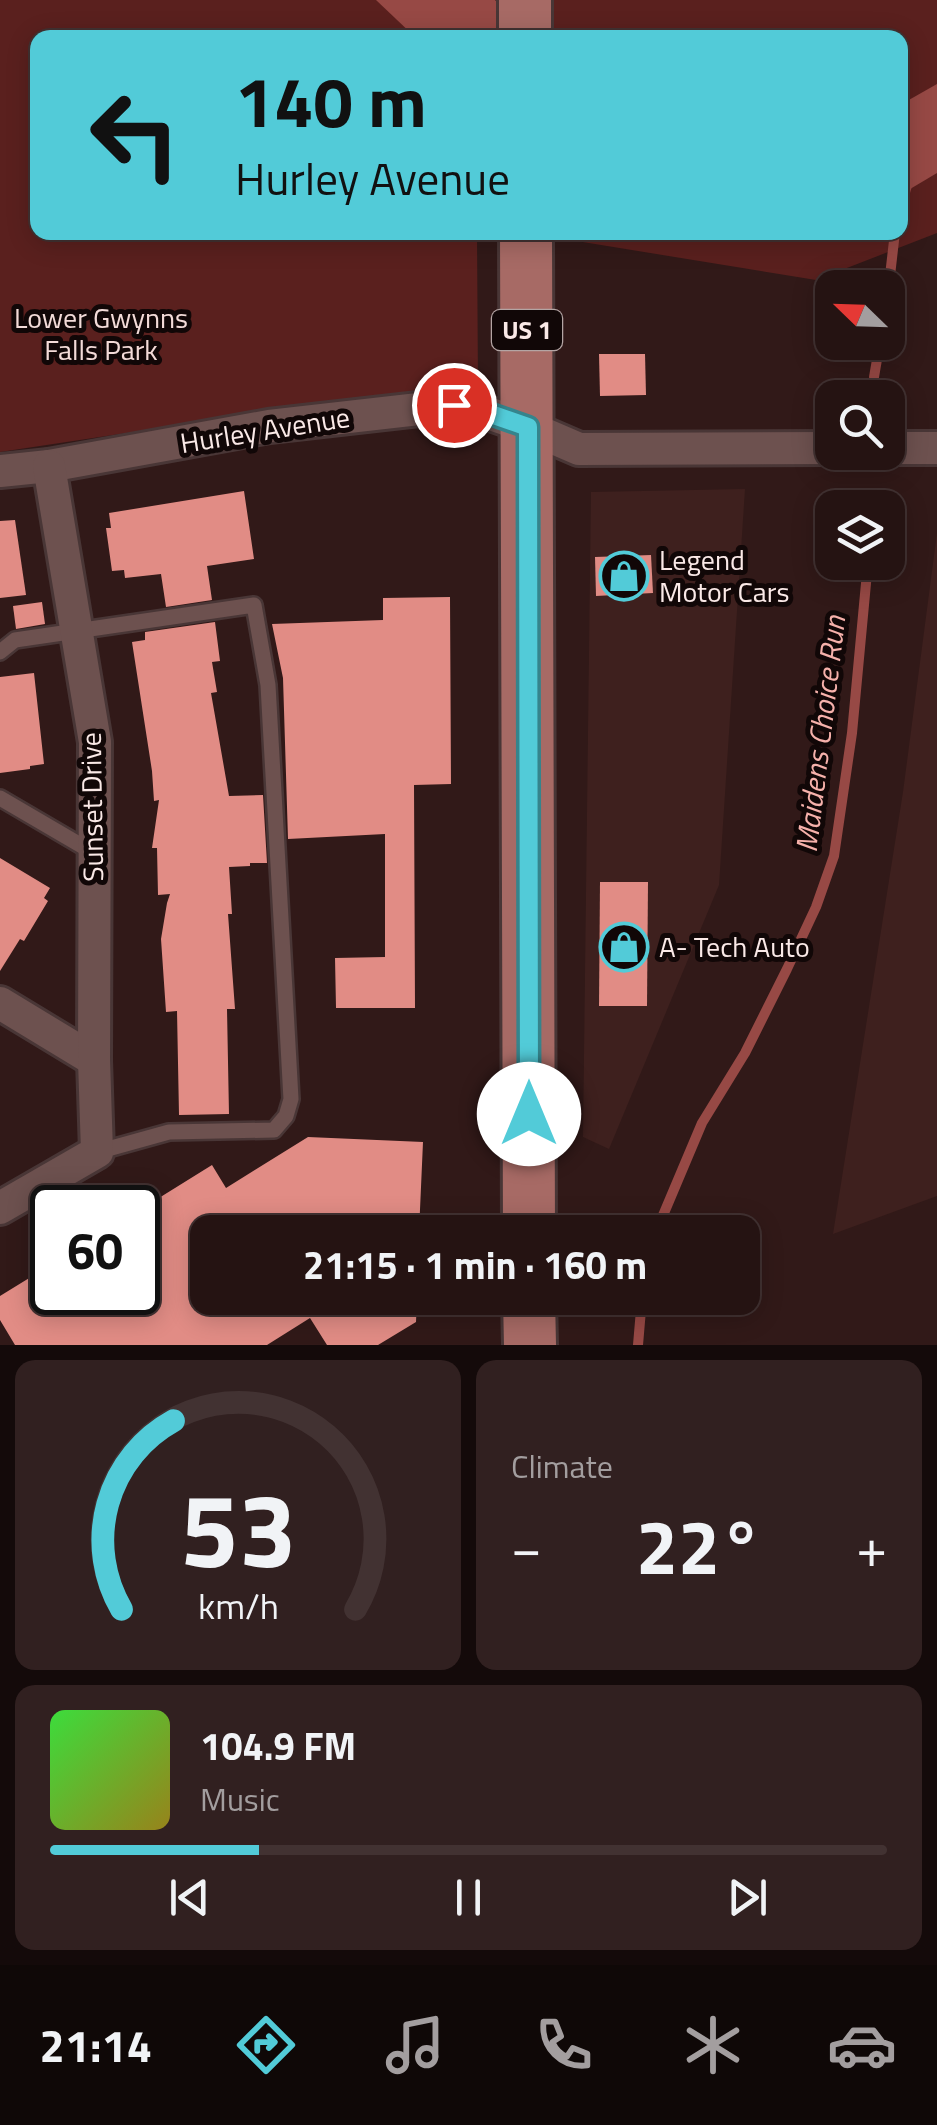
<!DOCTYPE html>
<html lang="en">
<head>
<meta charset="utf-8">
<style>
	body { margin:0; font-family:"Titillium Web",sans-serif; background:#312020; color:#f1f3f6; height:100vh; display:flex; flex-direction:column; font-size:38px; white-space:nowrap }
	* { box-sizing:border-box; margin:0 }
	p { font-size:32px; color:#a39e9f }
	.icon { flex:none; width:55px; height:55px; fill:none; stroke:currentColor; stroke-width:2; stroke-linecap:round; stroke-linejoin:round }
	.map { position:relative; height:1345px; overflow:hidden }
	.side { display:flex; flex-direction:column; gap:15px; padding:15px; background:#140a0a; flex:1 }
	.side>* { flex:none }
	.banner { position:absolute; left:30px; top:30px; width:878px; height:210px; border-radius:20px; box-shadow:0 5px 25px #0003,0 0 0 2px #423232; background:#52cbd8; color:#111; overflow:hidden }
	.needle { width:65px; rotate:293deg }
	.fabs { position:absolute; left:815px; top:270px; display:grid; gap:20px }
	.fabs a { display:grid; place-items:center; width:90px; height:90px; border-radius:20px; background:#251312; box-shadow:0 5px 25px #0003,0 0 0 2px #423232; font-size:50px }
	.speed { position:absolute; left:30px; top:1185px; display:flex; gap:20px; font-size:50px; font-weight:700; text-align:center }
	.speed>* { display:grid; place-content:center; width:130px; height:130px; border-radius:50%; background:#251312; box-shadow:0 5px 25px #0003,0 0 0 2px #423232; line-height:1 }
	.speed .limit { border:5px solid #111; border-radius:15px; background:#fff; color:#111 }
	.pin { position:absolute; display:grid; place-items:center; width:85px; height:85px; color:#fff; margin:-42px; border:5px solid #fff; border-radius:50%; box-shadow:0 2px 10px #0007 }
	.me { position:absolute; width:110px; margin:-55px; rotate:0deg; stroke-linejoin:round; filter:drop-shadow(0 0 8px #0008) }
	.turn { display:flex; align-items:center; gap:35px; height:210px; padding:0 40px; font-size:45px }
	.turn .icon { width:130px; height:130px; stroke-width:2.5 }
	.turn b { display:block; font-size:70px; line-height:85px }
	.big { font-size:75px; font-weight:700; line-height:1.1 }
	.side .tile { flex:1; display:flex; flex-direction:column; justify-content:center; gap:15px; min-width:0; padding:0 35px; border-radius:20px; background:#312020 }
	.side .dial { align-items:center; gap:0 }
	.dial svg { height:260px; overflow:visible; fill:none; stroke:#423232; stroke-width:7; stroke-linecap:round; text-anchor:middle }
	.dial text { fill:#f1f3f6; stroke:none }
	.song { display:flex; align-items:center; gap:30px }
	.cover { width:120px; height:120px; border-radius:15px; background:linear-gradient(135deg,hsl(120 70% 55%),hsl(50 70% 35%)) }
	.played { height:10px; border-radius:5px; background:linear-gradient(90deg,#52cbd8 25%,#423232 25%) }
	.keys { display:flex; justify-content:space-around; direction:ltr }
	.heat { display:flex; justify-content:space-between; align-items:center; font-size:55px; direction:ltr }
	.side .tiles { flex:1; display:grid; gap:15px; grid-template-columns:1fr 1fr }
	.tile:last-child { grid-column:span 2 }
	.trip { position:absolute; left:190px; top:1215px; width:570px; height:100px; border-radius:20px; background:#251312; box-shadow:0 5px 25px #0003,0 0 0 2px #423232; font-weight:700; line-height:100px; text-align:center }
	.tabs { display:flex; height:160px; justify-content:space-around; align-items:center; background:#0f0807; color:#a39e9f }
	.tabs .icon { width:70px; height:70px }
	.tabs .active { color:#52cbd8 }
	.tabs b { font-size:45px; color:#f1f3f6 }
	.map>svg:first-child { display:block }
	.built { fill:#3e201e }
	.green { fill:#5a201e }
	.water { fill:#974945 }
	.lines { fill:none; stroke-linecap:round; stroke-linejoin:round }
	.stream { stroke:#974945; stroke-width:10 }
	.building { fill:#e18c85 }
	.service-casing { stroke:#493636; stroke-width:20 }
	.minor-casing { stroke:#493636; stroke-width:38 }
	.primary-casing { stroke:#493636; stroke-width:58 }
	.service { stroke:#6d514f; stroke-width:15 }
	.minor { stroke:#6d514f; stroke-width:32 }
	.primary { stroke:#a76a65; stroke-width:52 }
	.route-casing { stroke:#35848c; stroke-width:25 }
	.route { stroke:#52cbd8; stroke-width:18 }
	.labels { text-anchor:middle; stroke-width:10; stroke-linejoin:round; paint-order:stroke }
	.shield { fill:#110707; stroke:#b4a5a4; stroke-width:2.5 }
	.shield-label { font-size:25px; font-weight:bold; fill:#fae9e7 }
	.park-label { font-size:28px; fill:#f3dbd8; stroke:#110707 }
	.street-label { font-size:28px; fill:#fae9e7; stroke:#110707 }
	.poi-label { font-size:28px; fill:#fae9e7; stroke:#110707; text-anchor:start }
	.water-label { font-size:30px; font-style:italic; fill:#f6b1ab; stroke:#110707 }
</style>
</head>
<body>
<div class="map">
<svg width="937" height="1345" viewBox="0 0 937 1345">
	<rect width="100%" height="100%" fill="#311918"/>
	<g class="built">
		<polygon points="745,489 719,885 609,1149 583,1137 591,492"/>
		<polygon points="937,533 937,1196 833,1234 903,792"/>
	</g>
	<g class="green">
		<polygon points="0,0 475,0 476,37 38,38 38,232 477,233 478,385 465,393 285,409 0,452"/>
		<polygon points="552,0 937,0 937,233 816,280 552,237 552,232 900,232 900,38 552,37"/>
	</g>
	<g class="water">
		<polygon points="376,0 495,0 533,37 415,37"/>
		<polygon points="937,84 937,173 900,195 900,105"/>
	</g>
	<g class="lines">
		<g class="stream">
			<polyline points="900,210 908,182"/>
			<polyline points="888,293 895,232"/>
			<polyline points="874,377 880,342"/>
			<polyline points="656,1232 702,1123 745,1053 787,969 816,907 834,856 852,733 868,562"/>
			<polyline points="638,1345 642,1298"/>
		</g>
	</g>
	<g class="building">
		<polygon points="599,354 645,354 646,395 600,396"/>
		<polygon points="244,491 254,559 207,566 212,600 166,607 161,574 125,578 124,570 112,571 106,528 111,528 109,513"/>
		<polygon points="15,520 26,595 0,598 0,521"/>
		<polygon points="651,555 653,593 596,596 595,557"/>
		<polygon points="450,597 451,784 414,785 415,1008 336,1008 335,958 385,957 385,834 288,839 283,678 272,624 383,620 383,598"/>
		<polygon points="42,602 45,624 16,629 13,606"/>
		<polygon points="215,622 220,661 212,662 217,692 211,693 229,796 263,795 267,863 250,863 250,866 229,867 232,914 228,914 235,1009 227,1009 229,1114 179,1115 177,1011 166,1012 161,939 167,903 170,894 158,895 157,848 152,848 159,800 154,801 152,771 132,642 145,640 145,632"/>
		<polygon points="34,673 44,764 30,766 30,769 0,773 0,677"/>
		<polygon points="0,858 50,888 44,898 48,901 24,941 20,939 0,971"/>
		<polygon points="600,882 648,882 647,1006 599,1006"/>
		<polygon points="308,1137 423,1142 419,1232 208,1232 208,1298 417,1298 416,1322 378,1345 327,1345 310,1318 267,1345 15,1345 0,1320 0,1296 52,1264 52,1292 138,1292 138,1211 212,1165 226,1188"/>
	</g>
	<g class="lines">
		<g class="service-casing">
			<g id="service">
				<polyline points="0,652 15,640 254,605 268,685 291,1099 286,1116 274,1130 169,1132 97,1152"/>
				<polyline points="0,798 94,853"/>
			</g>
		</g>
		<g class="minor-casing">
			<g id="minor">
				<polyline points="888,448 937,448"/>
				<polyline points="0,471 49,466 269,426 454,405 465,405 528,427 579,449 832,448"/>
				<polyline points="0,1003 94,1060"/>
				<polyline points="0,1208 97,1152 94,1060 95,742 49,466"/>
			</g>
		</g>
		<g class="primary-casing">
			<g id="primary">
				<polyline points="525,0 525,38"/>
				<polyline points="526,232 529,1232"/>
				<polyline points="529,1298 530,1345"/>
			</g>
		</g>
		<use href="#service" class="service"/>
		<use href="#minor" class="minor"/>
		<use href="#primary" class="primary"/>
	</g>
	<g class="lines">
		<g class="route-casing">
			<polyline id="route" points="454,405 465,405 528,427 529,1114"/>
		</g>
		<use href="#route" class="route"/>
	</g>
	<defs>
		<g id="shop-ring" transform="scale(2.5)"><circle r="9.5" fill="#110707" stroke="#52cbd8" stroke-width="1.5"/><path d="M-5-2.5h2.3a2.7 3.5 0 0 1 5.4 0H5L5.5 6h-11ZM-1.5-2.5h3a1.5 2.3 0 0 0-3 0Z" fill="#52cbd8"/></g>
	</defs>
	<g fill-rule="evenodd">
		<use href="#shop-ring" x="624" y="576"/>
		<use href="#shop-ring" x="624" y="947"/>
	</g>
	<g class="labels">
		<rect class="shield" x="492" y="310" width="70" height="40" rx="8"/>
		<g class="shield-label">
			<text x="527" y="339">US 1</text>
		</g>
		<g class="park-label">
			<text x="101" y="328">Lower Gwynns<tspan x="101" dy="32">Falls Park</tspan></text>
		</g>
		<g class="street-label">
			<text transform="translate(265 430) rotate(-9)" y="10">Hurley Avenue</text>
			<text transform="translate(92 807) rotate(-91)" y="10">Sunset Drive</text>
		</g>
		<g class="poi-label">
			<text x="659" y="570">Legend<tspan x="659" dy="32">Motor Cars</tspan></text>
			<text x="659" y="957">A- Tech Auto</text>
		</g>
		<g class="water-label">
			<text transform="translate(821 734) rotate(-83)" y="10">Maidens Choice Run</text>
		</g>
	</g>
</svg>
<div class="fabs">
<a><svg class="needle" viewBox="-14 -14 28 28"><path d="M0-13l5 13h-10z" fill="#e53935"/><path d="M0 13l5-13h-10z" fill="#a39e9f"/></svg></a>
<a><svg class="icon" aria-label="search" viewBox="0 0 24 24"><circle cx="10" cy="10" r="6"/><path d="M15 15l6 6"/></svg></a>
<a><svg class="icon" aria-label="layers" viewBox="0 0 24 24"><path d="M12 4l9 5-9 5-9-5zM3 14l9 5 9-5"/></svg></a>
</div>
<div class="speed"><div class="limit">60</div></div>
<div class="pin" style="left:454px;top:405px;background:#d93025"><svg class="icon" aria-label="arrive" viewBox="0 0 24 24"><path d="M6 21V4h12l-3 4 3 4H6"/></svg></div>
<svg class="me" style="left:529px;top:1114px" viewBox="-20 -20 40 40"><circle r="19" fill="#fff"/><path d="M0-13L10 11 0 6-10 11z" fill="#52cbd8"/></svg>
<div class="trip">21:15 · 1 min · 160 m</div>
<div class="banner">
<div class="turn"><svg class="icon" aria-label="left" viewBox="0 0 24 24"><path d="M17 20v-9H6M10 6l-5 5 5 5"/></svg><div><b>140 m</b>Hurley Avenue</div></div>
</div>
</div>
<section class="side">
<div class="tiles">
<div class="tile dial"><svg viewBox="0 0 100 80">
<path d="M14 69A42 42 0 1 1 86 69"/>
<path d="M14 69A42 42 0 0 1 30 11" stroke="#52cbd8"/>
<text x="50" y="56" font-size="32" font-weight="700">53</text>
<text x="50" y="72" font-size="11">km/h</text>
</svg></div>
<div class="tile"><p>Climate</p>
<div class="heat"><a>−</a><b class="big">22°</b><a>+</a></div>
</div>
<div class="tile">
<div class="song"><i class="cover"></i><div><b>104.9 FM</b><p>Music</p></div></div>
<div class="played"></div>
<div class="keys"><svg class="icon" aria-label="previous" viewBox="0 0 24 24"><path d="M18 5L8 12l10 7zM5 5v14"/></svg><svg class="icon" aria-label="pause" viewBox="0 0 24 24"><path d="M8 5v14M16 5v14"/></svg><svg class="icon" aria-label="next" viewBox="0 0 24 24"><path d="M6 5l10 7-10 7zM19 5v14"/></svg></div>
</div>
</div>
</section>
<nav class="tabs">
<b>21:14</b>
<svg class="icon active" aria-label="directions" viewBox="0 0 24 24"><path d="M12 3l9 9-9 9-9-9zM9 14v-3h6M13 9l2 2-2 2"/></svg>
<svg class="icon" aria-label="music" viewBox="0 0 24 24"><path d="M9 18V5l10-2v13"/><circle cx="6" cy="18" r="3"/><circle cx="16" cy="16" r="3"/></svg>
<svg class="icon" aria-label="phone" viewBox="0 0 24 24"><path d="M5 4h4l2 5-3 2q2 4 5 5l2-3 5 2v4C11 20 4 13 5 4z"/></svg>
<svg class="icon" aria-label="climate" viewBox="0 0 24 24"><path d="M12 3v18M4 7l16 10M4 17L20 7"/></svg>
<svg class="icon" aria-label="car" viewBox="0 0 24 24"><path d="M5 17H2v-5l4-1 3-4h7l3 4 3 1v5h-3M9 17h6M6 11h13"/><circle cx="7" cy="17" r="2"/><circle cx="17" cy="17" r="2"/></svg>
</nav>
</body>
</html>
